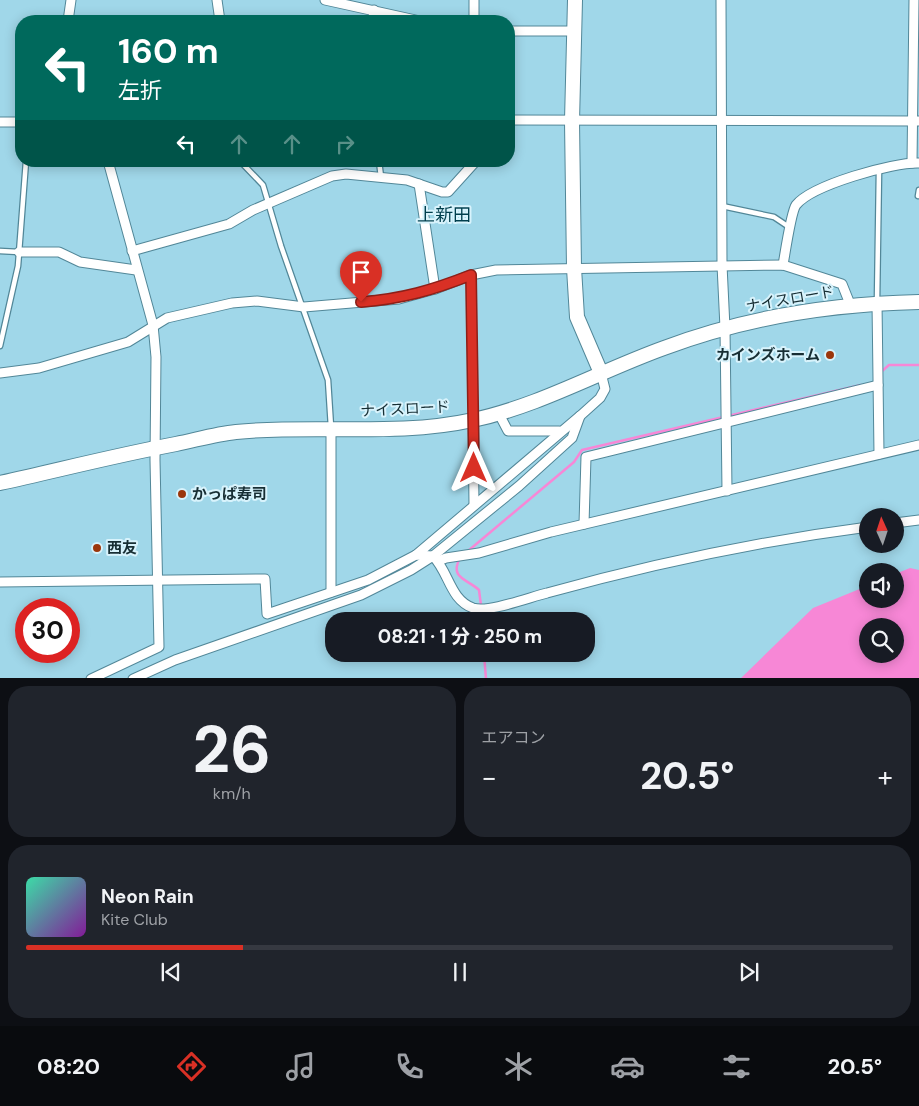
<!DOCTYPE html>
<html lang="ja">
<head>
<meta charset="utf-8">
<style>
	body { margin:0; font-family:"DM Sans","Noto Sans JP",sans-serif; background:#20242c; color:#f1f3f6; height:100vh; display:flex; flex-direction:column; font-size:19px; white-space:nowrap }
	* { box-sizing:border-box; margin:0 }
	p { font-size:16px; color:#9ea1a6 }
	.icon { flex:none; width:28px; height:28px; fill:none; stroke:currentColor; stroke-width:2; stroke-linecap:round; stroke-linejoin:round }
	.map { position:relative; height:678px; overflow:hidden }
	.sheet { display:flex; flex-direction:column; gap:8px; padding:8px; background:#0d0f14; flex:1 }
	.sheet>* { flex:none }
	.banner { position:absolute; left:15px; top:15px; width:500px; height:152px; border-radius:20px; box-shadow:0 2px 12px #0003; background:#00695c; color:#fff; overflow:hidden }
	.needle { width:32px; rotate:357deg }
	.buttons { position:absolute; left:859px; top:508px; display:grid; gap:10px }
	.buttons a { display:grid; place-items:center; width:45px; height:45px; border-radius:50%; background:#171b24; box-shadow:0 2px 12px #0003; font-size:25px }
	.speed { position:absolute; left:15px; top:598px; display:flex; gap:10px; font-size:25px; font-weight:700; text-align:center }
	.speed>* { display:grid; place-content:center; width:65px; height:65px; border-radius:50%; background:#171b24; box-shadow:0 2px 12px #0003; line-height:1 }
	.speed .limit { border:8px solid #d22; background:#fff; color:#111 }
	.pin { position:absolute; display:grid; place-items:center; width:42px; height:42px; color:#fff; margin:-51px -21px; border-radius:50% 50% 50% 0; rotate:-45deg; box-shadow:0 0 5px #0007 }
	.pin .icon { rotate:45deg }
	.me { position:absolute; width:55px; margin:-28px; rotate:0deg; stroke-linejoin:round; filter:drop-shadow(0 0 4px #0008) }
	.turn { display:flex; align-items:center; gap:18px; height:105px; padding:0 20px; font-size:22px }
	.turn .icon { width:65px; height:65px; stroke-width:2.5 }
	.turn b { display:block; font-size:35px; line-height:42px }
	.lanes { display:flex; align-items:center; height:48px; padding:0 20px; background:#0003; justify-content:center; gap:25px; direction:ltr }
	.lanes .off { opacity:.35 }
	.big { font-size:38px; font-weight:700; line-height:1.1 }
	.sheet .card { flex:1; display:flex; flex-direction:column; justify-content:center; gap:8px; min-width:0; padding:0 18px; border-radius:20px; background:#20242c }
	.sheet .dial { align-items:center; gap:0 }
	.dial b { font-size:65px; line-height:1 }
	.song { display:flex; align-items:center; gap:15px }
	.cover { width:60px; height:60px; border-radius:8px; background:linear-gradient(135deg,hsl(160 70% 55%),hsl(290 70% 35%)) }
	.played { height:5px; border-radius:2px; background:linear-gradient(90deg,#d93025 25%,#363941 25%) }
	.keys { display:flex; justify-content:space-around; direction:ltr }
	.heat { display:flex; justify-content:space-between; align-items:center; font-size:28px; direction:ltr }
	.sheet .tiles { flex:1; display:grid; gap:8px; grid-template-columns:1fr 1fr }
	.card:last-child { grid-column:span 2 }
	.trip { position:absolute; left:325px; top:612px; width:270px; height:50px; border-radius:20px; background:#171b24; box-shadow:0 2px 12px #0003; font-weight:700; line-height:50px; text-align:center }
	.tabs { display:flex; height:80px; justify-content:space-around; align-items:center; background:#090b0e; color:#9ea1a6 }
	.tabs .icon { width:35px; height:35px }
	.tabs .selected { color:#d93025 }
	.tabs b { font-size:22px; color:#f1f3f6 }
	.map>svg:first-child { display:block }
	.water { fill:#f787d6; fill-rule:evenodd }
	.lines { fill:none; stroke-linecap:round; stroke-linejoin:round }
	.stream { stroke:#f787d6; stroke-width:2.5 }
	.lane-casing { stroke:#528798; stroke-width:7 }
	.street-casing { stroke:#528798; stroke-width:11 }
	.secondary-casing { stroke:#528798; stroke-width:16 }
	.lane { stroke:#fff; stroke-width:4.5 }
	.street { stroke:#fff; stroke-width:9 }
	.secondary { stroke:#fff; stroke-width:14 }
	.route-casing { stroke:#8d1f18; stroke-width:12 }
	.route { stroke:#d93025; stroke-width:9 }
	.poi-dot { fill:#9b360b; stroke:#d8f3fc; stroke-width:2 }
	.labels { text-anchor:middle; stroke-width:4; stroke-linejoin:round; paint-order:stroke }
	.street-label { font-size:15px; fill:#172e34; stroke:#d8f3fc }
	.poi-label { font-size:15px; font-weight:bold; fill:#172e34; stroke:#d8f3fc; text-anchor:start }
	.quarter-label { font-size:18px; fill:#003e4d; stroke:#d8f3fc }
</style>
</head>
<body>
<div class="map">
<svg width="919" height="679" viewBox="0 0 919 679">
	<rect width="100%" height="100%" fill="#a0d7e9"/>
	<path class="water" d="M 910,568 L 919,570 L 919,678 L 741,678 L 813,608 L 867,586 L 868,599 L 895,599 L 895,574 ZM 868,626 L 895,626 L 895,654 L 868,654 Z"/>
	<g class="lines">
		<g class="stream">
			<polyline points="881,372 889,365 919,365"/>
			<polyline points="468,551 574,462 582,450 861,385"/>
			<path d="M 460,558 C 449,578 467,579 479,590 L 483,621"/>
			<polyline points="484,654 486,679"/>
		</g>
		<g class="lane-casing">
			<g id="lane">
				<polyline points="240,161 263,185 281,246 328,380 331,427"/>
				<polyline points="379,161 381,177"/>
				<polyline points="918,196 919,190"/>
				<polyline points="722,206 774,217 789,227"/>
				<polyline points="0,251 19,252"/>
				<polyline points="471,275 473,419"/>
				<polyline points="877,302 879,170"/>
				<polyline points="0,346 18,266 26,161"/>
			</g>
		</g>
		<g class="street-casing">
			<g id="street">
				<polyline points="217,0 220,21"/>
				<polyline points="325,0 420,21"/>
				<polyline points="474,0 474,21"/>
				<polyline points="721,0 722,265 725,328 727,491"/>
				<polyline points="68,21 71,0"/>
				<polyline points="373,21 374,10"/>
				<polyline points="509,31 575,31"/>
				<polyline points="509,120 919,121"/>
				<polyline points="0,122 21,122"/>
				<polyline points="912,163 914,0"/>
				<polyline points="419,184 435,289"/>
				<polyline points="132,251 229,224 253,210 332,176 346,174 407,180 442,192 448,192 476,161"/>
				<polyline points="19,252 59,252 80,262 136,270"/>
				<path d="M 783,265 C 785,254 791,212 796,205 C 812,185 893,162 919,163"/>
				<polyline points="877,303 879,454"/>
				<polyline points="0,373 39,368 128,342 167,318 232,303 257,301 304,307 399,299 435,289 471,275 496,270 783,265 842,284 850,304"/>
				<polyline points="499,414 508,431 559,431"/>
				<polyline points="473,420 474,505"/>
				<polyline points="895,523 919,520"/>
				<polyline points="584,524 586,457 878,385"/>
				<polyline points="416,555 580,416"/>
				<polyline points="438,561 446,558 479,553 551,532 919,445"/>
				<path d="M 0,582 L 265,579 L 267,614 L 368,580 L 416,555 L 433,556 C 449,572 450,600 473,608 C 489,613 530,597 547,593 C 652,564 760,541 868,527"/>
				<polyline points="331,592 331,429"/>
				<polyline points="91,679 159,647 155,460 156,357 153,325 108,161"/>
				<polyline points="133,679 175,660 361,595 411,570 433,556 519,486 572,438 580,416 600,398 605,389 601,373"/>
			</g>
		</g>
		<g class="secondary-casing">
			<g id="secondary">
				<polyline points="575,0 572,121 574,268 577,317 601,373"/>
				<path d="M 0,483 C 59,470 117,455 176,444 C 196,440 216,434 236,432 C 315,424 396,437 473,420 C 539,406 600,371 664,348 C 746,317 831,304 919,302"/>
			</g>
		</g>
		<use href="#lane" class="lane"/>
		<use href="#street" class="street"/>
		<use href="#secondary" class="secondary"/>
	</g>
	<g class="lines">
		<g class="route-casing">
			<path id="route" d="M 361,302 C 402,299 433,290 471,275 L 474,468"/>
		</g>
		<use href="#route" class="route"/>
	</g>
	<g class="poi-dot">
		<circle cx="830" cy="355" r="5"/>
		<circle cx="182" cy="494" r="5"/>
		<circle cx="97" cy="548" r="5"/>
	</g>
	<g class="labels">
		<g class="street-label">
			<text transform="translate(790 299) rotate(-10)" y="5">ナイスロード</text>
			<text transform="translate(405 409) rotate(-3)" y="5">ナイスロード</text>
		</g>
		<g class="poi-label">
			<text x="820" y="360" text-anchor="end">カインズホーム</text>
			<text x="192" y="499">かっぱ寿司</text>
			<text x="107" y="553">西友</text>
		</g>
		<g class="quarter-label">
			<text x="444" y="221">上新田</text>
		</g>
	</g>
</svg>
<div class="buttons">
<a><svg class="needle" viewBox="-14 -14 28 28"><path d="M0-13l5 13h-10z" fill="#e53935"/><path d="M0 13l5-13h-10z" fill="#9ea1a6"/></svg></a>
<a><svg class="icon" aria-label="sound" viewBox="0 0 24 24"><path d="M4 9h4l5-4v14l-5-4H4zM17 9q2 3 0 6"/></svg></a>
<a><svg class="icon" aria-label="search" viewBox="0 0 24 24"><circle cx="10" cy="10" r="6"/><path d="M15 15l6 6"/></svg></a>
</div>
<div class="speed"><div class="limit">30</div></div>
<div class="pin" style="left:361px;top:302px;background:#d93025"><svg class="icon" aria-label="arrive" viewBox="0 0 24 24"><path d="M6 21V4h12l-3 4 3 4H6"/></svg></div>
<svg class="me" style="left:474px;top:468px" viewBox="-20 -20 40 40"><path d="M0-17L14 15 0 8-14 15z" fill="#d93025" stroke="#fff" stroke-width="4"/></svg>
<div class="trip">08:21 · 1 分 · 250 m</div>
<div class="banner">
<div class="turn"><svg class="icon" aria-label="left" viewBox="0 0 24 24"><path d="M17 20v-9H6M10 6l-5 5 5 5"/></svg><div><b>160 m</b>左折</div></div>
<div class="lanes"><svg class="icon" aria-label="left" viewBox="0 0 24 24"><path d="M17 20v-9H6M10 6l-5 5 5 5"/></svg><svg class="icon off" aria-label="ahead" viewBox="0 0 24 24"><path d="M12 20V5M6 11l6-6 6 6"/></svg><svg class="icon off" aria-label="ahead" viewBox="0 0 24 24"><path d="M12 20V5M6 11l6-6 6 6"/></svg><svg class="icon off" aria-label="right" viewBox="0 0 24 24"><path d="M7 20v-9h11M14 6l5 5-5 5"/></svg></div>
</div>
</div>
<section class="sheet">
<div class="tiles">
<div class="card dial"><b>26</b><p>km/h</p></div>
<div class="card"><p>エアコン</p>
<div class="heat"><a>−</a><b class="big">20.5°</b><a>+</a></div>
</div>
<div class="card">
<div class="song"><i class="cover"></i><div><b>Neon Rain</b><p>Kite Club</p></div></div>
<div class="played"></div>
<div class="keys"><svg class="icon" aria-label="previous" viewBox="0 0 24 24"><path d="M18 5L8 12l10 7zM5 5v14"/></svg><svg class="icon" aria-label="pause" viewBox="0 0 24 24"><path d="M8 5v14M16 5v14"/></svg><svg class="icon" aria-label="next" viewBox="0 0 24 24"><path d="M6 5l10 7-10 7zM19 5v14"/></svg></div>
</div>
</div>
</section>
<nav class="tabs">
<b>08:20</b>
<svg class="icon selected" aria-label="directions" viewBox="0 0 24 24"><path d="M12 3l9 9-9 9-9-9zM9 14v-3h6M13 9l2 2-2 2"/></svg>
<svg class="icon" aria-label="music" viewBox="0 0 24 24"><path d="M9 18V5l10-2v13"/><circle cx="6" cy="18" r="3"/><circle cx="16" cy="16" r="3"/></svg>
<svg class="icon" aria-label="phone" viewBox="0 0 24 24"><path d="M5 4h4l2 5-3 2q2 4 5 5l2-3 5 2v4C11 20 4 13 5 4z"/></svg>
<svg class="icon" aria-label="climate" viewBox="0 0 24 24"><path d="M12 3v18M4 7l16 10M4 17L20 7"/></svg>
<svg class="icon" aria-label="car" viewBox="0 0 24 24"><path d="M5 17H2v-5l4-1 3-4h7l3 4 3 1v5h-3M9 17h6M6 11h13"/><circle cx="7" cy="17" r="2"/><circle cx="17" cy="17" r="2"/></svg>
<svg class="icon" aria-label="filters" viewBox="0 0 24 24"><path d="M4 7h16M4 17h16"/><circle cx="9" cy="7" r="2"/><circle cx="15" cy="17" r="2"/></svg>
<b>20.5°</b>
</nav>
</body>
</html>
